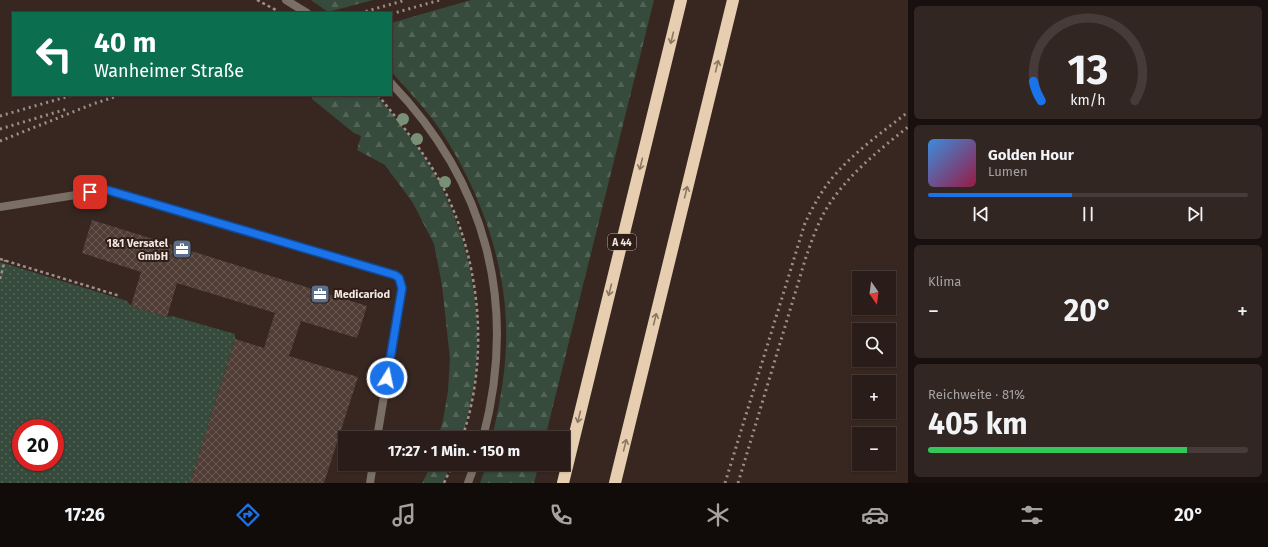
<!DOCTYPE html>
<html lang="de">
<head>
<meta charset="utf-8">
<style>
	body { margin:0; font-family:"Fira Sans",sans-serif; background:#322622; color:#f1f3f6; height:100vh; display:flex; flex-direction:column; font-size:15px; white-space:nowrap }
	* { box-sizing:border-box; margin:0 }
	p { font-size:13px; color:#a5a2a2 }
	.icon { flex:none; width:22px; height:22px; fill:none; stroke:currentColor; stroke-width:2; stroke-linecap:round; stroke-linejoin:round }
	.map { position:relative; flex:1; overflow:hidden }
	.drawer { display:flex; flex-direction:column; gap:6px; padding:6px; background:#17100e; width:360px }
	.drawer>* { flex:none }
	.guide { position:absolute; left:12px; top:12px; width:380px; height:84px; border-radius:0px; box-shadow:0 1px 3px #0004,0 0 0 1px #463b38; background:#0b6e4f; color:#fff; overflow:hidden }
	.needle { width:26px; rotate:166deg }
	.tools { position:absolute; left:852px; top:271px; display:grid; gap:8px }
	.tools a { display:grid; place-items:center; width:44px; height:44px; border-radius:0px; background:#2a1d19; box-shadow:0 1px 3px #0004,0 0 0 1px #463b38; font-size:20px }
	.speed { position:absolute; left:12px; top:419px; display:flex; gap:8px; font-size:20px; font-weight:700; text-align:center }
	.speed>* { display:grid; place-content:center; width:52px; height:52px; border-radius:50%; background:#2a1d19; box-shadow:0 1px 3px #0004,0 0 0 1px #463b38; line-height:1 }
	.speed .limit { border:6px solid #d22; background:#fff; color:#111 }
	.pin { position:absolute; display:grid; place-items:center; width:34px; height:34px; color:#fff; margin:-17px; border-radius:8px; box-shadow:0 2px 6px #0006 }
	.me { position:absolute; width:44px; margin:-22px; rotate:10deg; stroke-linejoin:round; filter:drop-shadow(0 0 3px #0008) }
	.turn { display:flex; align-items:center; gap:14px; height:84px; padding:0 16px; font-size:18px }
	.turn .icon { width:52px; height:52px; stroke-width:2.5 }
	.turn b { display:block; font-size:28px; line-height:34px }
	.big { font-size:30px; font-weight:700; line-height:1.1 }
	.drawer .card { flex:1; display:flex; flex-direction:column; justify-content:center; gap:6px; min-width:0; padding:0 14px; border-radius:6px; background:#322622 }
	.drawer .dial { align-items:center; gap:0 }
	.dial svg { height:104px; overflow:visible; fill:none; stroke:#463b38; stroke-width:7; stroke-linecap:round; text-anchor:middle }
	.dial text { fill:#f1f3f6; stroke:none }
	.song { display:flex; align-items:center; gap:12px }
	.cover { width:48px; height:48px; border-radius:6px; background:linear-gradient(135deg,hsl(210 70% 55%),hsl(340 70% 35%)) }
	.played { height:4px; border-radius:2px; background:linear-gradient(90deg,#1a73e8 45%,#463b38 45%) }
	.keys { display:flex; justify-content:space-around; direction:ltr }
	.heat { display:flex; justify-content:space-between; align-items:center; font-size:22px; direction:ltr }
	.charge { height:6px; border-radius:3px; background:linear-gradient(90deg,#34c759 81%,#463b38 0) }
	.trip { position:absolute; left:338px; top:431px; width:232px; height:40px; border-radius:0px; background:#2a1d19; box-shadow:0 1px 3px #0004,0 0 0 1px #463b38; font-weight:700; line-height:40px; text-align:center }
	.menu { display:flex; height:64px; justify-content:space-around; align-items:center; background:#110c0a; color:#a5a2a2 }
	.menu .icon { width:28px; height:28px }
	.menu .selected { color:#1a73e8 }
	.menu b { font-size:18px; color:#f1f3f6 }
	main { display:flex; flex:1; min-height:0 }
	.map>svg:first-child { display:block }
	.grass { fill:url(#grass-dots); fill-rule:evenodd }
	.forest { fill:url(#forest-firs) }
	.building { fill:url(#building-cross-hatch) }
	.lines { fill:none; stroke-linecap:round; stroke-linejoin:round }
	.path { stroke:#9d908a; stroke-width:2.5; stroke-dasharray:3 3; stroke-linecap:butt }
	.service { stroke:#7a6f64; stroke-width:8 }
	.tertiary { stroke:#7a6f64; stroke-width:8 }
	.motorway { stroke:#e8ceb1; stroke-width:12 }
	.rail { stroke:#9c8e88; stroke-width:3; stroke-dasharray:2 4; stroke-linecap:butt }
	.tree { fill:#799077 }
	.oneway { stroke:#8b7664 }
	.route-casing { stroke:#114b97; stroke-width:10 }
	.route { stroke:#1a73e8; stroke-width:7 }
	.labels { text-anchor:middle; stroke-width:4; stroke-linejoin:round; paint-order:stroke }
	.shield { fill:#2e1e17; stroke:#b7aba5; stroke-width:1 }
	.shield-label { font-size:10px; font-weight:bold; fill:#f2e7e2 }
	.poi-label { font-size:11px; font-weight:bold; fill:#f2e7e2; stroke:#2e1e17; text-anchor:end }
</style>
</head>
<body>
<main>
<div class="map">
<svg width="908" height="483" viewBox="0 0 908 483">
	<defs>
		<pattern id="grass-dots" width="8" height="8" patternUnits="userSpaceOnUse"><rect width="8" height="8" fill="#364b3c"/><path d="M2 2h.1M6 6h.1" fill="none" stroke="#546558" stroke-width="1.8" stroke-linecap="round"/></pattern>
		<pattern id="forest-firs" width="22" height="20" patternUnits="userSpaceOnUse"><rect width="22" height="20" fill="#364b3c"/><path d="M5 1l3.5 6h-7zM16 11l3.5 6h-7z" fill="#546558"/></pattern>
		<pattern id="building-cross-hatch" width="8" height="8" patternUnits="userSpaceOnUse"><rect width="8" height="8" fill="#503d36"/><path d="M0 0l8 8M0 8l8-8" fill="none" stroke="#6a5953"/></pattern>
	</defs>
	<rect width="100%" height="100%" fill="#382721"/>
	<path class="grass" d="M 0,262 L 127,301 L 131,306 L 167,317 L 172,316 L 235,334 L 235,339 L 190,483 L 0,483 ZM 21,428 L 55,428 L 55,462 L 21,462 Z"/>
	<g class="forest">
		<polygon points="311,0 373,0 328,12"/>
		<path d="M 471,0 L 654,0 L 545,438 L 492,438 C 499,407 505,377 506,345 C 509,270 482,194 441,131 C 427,110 408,91 391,71 L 391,23 Z"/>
		<path d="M 311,95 L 376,95 C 398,121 421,148 437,179 C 479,257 490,354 461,438 L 438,438 L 443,420 L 448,391 L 450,359 L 442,285 L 434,244 L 413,203 L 385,165 L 357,150 L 361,136 L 354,133 L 312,99 Z"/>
		<polygon points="430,464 451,464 443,483 422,483 426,476"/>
		<polygon points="487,464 539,464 534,483 480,483"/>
	</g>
	<polygon class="building" points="92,220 367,306 357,338 301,321 289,356 358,377 324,483 190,483 235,339 264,348 275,313 177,283 167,317 131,306 141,272 82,253"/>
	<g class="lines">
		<g class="path">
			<polyline points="257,0 276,10"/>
			<path d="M 378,95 C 399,121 420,147 437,176 C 480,252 491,355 462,438"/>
			<polyline points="0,259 120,296"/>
			<polyline points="0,279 5,260"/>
			<polyline points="444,483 453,464"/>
		</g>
		<g class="service">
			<polyline points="0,207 107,190 395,275 399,278 402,288 377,438"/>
			<polyline points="370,483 373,464"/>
		</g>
		<g class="tertiary">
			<polyline points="286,0 307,13"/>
			<path d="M 391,83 C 487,183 518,304 483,438"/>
			<polyline points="468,483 475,464"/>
		</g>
		<g class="motorway">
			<polyline points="563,483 681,0"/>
			<polyline points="615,483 733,0"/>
		</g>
		<g class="rail">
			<polyline points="360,13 406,0"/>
			<polyline points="391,14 440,0"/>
			<polyline points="0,116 73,95"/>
			<polyline points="0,129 67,109"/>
			<polyline points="0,141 93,104 120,95"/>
			<path d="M 725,483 L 805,223 C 811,211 818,197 826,186 C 848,156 880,134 908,112"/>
			<path d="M 738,483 L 806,257 C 812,240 818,222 828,206 C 849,174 878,151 908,127"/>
		</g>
	</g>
	<g class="tree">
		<circle cx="403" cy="119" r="6"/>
		<circle cx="417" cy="139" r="6"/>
		<circle cx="445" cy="182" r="6"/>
	</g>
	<defs><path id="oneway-shaft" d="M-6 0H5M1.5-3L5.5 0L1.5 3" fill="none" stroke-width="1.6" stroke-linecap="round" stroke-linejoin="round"/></defs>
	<g class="oneway">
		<use href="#oneway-shaft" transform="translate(672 38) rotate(104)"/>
		<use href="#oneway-shaft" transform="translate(717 66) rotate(-76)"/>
		<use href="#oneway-shaft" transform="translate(641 164) rotate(104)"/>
		<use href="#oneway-shaft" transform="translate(686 192) rotate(-76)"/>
		<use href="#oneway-shaft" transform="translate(610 290) rotate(104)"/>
		<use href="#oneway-shaft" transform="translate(655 319) rotate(-76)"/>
		<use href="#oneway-shaft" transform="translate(579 417) rotate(104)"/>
		<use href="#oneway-shaft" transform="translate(625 445) rotate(-76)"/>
	</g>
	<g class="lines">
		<g class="route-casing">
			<polyline id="route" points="90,192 107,190 395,275 399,278 402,288 387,378"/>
		</g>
		<use href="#route" class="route"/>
	</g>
	<defs>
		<g id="office-square" transform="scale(1)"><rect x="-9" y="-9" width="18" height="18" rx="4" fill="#5c6f8a" stroke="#2e1e17"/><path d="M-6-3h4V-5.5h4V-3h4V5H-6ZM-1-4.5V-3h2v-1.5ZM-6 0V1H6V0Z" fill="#fff"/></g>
	</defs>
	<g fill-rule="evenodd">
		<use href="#office-square" x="182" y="249"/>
		<use href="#office-square" x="320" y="294"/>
	</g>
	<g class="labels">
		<rect class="shield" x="608" y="234" width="28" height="16" rx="3"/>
		<g class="shield-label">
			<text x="622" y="246">A 44</text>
		</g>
		<g class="poi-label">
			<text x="168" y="247">1&amp;1 Versatel<tspan x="168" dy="13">GmbH</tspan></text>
			<text x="334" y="298" text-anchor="start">Medicariod</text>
		</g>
	</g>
</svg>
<div class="tools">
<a><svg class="needle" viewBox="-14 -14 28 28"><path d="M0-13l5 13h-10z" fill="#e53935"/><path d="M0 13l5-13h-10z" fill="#a5a2a2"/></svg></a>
<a><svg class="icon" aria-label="search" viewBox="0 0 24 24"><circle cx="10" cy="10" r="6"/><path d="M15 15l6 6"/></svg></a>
<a>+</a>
<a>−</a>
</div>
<div class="speed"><div class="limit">20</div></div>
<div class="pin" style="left:90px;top:192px;background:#d93025"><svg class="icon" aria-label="arrive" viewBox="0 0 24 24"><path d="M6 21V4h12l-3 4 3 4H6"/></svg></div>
<svg class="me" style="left:387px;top:378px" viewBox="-20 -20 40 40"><circle r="17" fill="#1a73e8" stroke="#fff" stroke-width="3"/><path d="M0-11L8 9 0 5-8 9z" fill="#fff"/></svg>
<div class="trip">17:27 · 1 Min. · 150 m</div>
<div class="guide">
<div class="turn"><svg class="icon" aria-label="left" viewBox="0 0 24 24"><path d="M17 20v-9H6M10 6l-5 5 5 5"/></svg><div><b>40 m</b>Wanheimer Straße</div></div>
</div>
</div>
<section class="drawer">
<div class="card dial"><svg viewBox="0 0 100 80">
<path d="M14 69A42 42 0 1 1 86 69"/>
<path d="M14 69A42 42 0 0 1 8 54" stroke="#1a73e8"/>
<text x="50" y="56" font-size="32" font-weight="700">13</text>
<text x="50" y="72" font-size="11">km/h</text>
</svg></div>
<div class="card">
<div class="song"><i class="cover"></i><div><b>Golden Hour</b><p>Lumen</p></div></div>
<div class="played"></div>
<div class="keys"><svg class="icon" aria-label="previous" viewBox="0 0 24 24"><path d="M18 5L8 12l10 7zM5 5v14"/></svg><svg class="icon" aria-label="pause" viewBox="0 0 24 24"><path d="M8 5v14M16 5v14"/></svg><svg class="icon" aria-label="next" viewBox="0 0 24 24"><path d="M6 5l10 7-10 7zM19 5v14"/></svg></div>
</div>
<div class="card"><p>Klima</p>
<div class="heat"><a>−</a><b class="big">20°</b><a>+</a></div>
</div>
<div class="card"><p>Reichweite · 81%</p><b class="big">405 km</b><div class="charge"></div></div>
</section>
</main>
<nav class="menu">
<b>17:26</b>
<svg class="icon selected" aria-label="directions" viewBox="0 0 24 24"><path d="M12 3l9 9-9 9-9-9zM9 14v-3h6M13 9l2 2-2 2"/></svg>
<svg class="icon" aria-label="music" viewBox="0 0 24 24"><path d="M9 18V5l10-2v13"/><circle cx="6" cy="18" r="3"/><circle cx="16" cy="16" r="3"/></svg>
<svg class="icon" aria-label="phone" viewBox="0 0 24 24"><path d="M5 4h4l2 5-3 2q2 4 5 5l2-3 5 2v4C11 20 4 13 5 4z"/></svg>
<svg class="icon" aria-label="climate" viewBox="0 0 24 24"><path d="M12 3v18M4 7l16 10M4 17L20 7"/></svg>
<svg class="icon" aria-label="car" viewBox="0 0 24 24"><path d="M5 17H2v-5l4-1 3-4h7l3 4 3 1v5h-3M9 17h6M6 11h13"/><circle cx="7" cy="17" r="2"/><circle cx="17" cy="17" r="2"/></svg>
<svg class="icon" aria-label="filters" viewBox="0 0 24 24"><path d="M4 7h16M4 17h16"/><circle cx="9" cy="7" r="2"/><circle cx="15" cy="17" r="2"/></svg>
<b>20°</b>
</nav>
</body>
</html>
